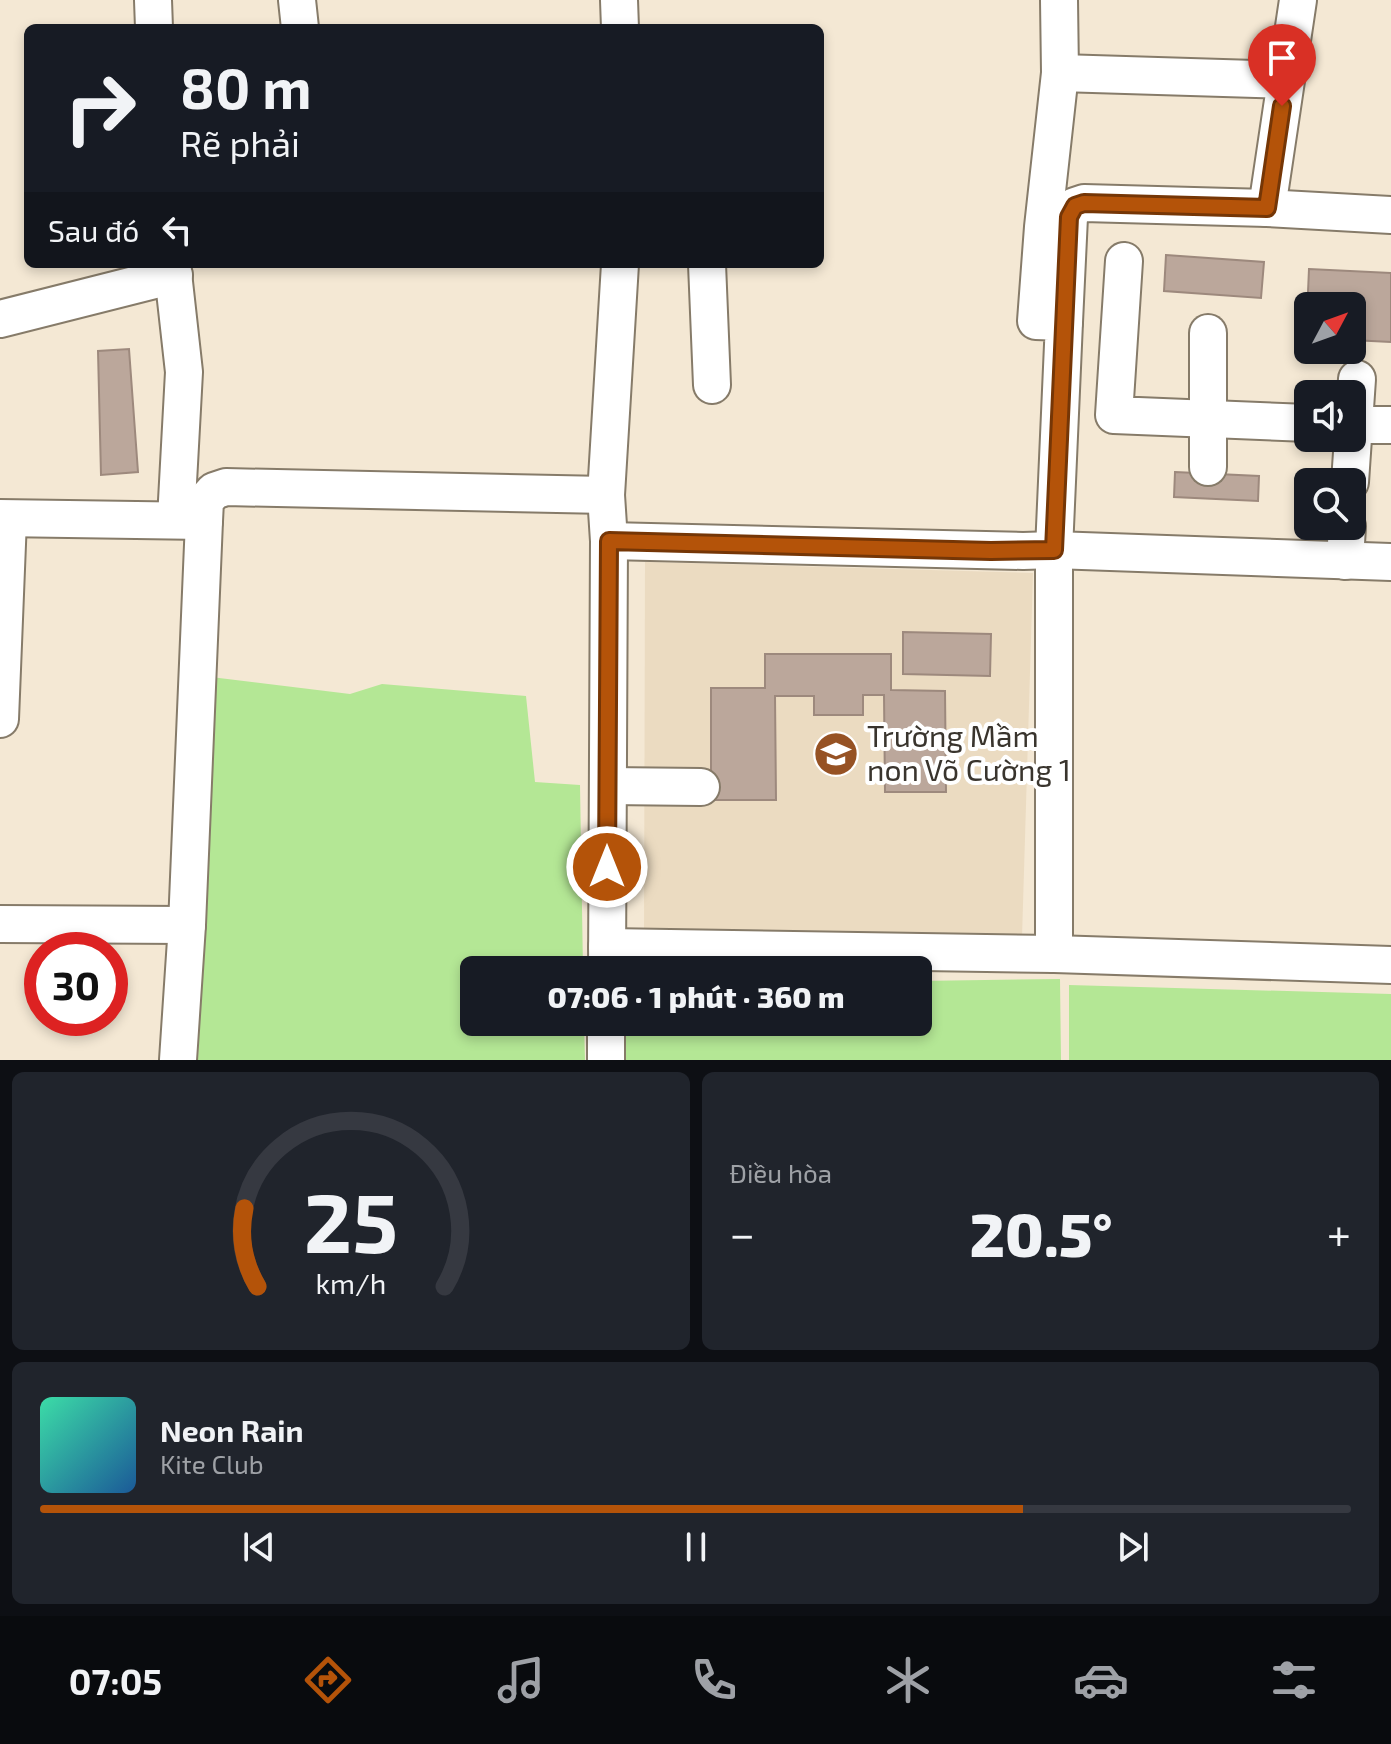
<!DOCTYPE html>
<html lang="vi">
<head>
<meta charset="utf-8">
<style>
	body { margin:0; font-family:"Exo 2",sans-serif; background:#20242c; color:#f1f3f6; height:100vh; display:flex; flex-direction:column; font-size:30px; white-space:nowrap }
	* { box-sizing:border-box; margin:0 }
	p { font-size:26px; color:#9ea1a6 }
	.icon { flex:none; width:44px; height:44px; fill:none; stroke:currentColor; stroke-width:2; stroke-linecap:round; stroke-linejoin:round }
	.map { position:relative; height:1060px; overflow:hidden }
	.side { display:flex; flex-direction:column; gap:12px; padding:12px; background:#0d0f14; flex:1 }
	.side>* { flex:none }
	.hud { position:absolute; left:24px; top:24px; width:800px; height:244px; border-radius:12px; box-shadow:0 4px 12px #0003; background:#171b24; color:#f1f3f6; overflow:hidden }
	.needle { width:52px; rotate:49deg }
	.fabs { position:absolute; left:1294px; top:292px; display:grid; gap:16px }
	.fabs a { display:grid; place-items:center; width:72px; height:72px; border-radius:12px; background:#171b24; box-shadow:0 4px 12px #0003; font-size:40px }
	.speed { position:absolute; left:24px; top:932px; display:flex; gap:16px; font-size:40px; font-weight:700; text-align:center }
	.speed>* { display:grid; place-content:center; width:104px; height:104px; border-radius:50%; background:#171b24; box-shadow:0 4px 12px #0003; line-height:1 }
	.speed .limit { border:12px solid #d22; background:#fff; color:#111 }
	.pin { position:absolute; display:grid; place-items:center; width:68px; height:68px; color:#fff; margin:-82px -34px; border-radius:50% 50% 50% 0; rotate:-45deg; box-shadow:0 0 8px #0007 }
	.pin .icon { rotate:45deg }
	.me { position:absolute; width:88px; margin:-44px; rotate:0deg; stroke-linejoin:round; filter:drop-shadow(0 0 6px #0008) }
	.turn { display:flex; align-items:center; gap:28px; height:168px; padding:0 24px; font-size:36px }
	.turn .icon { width:104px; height:104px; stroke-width:2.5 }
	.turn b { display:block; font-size:56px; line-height:68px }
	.then { display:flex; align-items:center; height:76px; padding:0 24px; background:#0003; gap:16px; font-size:30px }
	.big { font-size:60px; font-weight:800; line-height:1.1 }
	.side .widget { flex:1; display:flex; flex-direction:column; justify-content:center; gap:12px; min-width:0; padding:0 28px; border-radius:12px; background:#20242c }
	.side .dial { align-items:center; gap:0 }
	.dial svg { height:208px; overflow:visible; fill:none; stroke:#363941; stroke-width:7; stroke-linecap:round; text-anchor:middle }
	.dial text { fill:#f1f3f6; stroke:none }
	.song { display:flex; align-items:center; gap:24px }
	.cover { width:96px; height:96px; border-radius:12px; background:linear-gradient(135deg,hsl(160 70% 55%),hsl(210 70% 35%)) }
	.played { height:8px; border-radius:4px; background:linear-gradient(90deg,#b45309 75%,#363941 75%) }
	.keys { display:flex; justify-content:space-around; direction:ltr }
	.heat { display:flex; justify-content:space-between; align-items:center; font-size:44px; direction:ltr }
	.side .tiles { flex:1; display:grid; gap:12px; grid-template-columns:1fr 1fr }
	.widget:last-child { grid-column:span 2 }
	.trip { position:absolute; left:460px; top:956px; width:472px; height:80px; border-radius:12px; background:#171b24; box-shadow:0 4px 12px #0003; font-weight:800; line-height:80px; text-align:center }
	.menu { display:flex; height:128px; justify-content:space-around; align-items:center; background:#090b0e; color:#9ea1a6 }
	.menu .icon { width:56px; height:56px }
	.menu .selected { color:#b45309 }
	.menu b { font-size:36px; color:#f1f3f6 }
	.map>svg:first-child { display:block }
	.built { fill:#ebdbc1 }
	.green { fill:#b4e795 }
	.building { fill:#bba79b; stroke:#9d897d; stroke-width:2 }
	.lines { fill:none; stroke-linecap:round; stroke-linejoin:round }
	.minor-casing { stroke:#867b69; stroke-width:40 }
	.minor { stroke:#fff; stroke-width:36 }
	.route-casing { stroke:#753606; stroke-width:20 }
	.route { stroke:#b45309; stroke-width:14 }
	.labels { text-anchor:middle; stroke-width:8; stroke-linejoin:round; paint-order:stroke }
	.poi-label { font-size:30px; fill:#39342d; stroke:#fff; text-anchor:start }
</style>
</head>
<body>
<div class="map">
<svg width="1391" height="1060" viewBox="0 0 1391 1060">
	<rect width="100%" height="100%" fill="#f4e8d4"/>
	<polygon class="built" points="645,562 1033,573 1022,938 644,934"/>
	<g class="green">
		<polygon points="211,677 350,694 382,684 526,696 535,782 580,785 583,970 474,970 474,1022 584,1022 585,1060 198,1060"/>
		<polygon points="1060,979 1061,1060 617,1060 618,1022 918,1022 918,981"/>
		<polygon points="1069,985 1391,994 1391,1060 1069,1060"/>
	</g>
	<g class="building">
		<polygon points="1166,255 1264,262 1261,298 1164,291"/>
		<polygon points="1309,269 1391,273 1391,342 1352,340 1352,306 1308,306 1306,338"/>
		<polygon points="129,349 138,472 101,475 98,351"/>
		<polygon points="1175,472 1259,476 1258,501 1174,497"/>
		<polygon points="903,632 991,634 990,676 903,674"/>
		<polygon points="765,654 891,654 891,690 945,691 946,792 885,792 884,695 863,695 863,715 814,715 814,696 775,696 776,800 711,800 711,688 765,688"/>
	</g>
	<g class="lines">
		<g class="minor-casing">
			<g id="minor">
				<polyline points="153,0 154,28"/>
				<polyline points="297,0 300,28"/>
				<polyline points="619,0 620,28"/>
				<polyline points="1060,73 1285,80"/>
				<polyline points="1267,208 1298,0"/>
				<polyline points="1124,261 1114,415 1308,423"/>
				<polyline points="172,264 184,372 176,519"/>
				<polyline points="707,264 712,385"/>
				<polyline points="0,319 174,275"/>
				<polyline points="1064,322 1069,217 1075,206 1084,203 1267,208 1391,215"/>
				<polyline points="1352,425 1391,425"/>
				<polyline points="1208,467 1208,333"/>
				<polyline points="1350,482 1357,379"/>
				<polyline points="0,518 204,521 205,501 214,491 226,487 606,495"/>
				<polyline points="609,541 1023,551 1054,550 1391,562"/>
				<polyline points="1345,561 1347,526"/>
				<polyline points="0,719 8,519"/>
				<polyline points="608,786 701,787"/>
				<polyline points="0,924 187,925"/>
				<polyline points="607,947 1054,954 1391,965"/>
				<polyline points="1054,954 1054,550 1064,322 1036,321 1043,227 1060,73 1059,0"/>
				<polyline points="607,970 609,541 606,495 620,264"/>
				<polyline points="178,1060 187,925 204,521"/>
				<polyline points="606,1060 606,1022"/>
			</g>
		</g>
		<use href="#minor" class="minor"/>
	</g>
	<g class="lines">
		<g class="route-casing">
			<polyline id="route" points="607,867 609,541 991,551 1054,550 1069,217 1075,206 1084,203 1267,208 1282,106"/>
		</g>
		<use href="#route" class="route"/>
	</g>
	<defs>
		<g id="school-disc" transform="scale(2.3)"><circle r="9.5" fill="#965224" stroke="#fff"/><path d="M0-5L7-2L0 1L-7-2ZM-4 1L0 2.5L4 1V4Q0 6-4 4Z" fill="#fff"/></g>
	</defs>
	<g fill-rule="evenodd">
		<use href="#school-disc" x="836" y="754"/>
	</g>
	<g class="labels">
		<g class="poi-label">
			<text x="867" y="747">Trường Mầm<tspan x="867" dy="34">non Võ Cường 1</tspan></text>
		</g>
	</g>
</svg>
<div class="fabs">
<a><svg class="needle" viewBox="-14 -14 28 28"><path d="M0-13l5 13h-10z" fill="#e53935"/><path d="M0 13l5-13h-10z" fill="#9ea1a6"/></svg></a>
<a><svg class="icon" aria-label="sound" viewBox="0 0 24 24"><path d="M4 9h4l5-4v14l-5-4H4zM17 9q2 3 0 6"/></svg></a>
<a><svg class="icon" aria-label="search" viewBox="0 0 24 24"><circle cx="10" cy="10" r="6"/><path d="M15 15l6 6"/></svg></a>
</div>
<div class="speed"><div class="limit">30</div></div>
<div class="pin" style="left:1282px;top:106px;background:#d93025"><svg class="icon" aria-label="arrive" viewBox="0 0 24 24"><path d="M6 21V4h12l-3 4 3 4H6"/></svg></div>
<svg class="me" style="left:607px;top:867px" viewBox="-20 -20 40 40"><circle r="17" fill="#b45309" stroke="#fff" stroke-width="3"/><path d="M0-11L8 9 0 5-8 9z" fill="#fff"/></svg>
<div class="trip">07:06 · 1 phút · 360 m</div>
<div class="hud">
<div class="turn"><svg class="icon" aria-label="right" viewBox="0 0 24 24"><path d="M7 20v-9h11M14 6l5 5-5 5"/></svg><div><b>80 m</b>Rẽ phải</div></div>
<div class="then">Sau đó<svg class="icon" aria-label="left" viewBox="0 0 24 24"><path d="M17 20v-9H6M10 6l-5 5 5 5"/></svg></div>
</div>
</div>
<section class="side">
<div class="tiles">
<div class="widget dial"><svg viewBox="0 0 100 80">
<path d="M14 69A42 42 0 1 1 86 69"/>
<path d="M14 69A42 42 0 0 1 9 39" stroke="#b45309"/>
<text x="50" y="56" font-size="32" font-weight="700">25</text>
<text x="50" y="72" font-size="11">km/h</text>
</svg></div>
<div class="widget"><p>Điều hòa</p>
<div class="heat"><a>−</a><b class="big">20.5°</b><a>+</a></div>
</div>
<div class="widget">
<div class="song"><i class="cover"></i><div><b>Neon Rain</b><p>Kite Club</p></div></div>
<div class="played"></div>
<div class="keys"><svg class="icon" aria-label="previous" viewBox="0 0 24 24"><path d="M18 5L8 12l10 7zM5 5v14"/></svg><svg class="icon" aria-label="pause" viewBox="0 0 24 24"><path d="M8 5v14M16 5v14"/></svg><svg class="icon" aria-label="next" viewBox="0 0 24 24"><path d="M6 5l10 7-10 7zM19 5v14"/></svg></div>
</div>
</div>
</section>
<nav class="menu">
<b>07:05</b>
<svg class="icon selected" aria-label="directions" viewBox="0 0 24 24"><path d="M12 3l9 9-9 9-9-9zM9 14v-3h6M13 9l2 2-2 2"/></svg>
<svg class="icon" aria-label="music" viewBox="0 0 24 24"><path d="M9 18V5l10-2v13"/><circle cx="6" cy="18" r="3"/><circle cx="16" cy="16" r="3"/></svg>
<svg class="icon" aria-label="phone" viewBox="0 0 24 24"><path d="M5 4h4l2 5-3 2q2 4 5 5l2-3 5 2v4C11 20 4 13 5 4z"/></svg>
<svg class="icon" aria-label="climate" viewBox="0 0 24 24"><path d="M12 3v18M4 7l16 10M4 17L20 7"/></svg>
<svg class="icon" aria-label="car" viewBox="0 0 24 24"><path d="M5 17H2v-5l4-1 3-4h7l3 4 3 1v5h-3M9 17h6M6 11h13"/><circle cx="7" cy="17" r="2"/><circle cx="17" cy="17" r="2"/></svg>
<svg class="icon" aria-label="filters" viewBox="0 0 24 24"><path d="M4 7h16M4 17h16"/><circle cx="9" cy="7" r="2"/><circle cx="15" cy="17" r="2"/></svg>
</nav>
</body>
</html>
